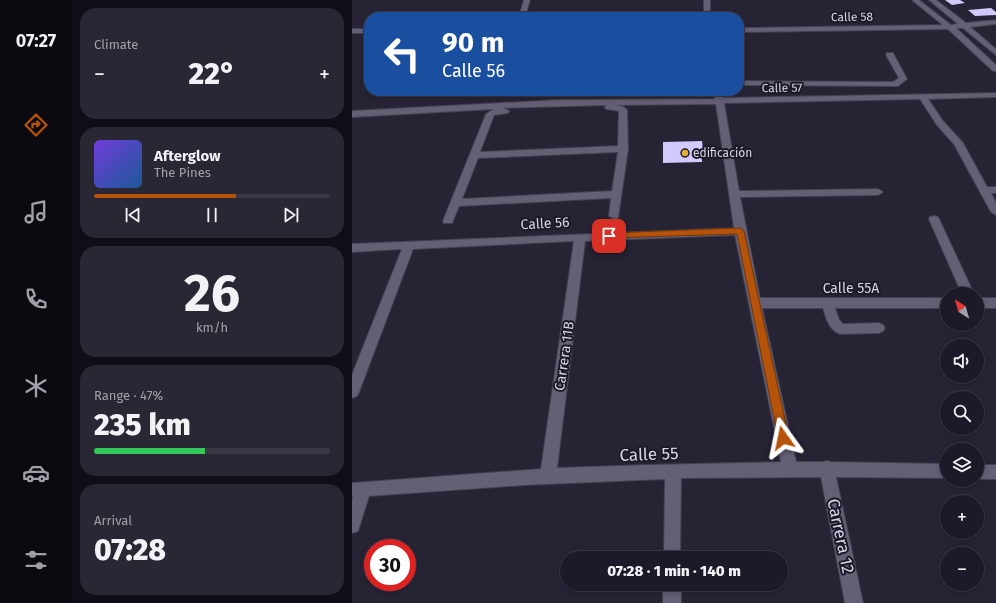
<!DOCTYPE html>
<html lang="en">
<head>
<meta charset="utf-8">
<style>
	body { margin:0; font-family:"Fira Sans",sans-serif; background:#292734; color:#f1f3f6; height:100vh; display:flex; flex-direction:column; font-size:15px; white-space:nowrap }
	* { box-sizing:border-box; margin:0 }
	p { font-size:13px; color:#a0a1a8 }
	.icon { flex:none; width:22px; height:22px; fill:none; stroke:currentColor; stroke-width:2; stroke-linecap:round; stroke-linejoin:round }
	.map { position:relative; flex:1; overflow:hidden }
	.side { display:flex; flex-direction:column; gap:8px; padding:8px; background:#0f0e16; width:280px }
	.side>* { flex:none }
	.guide { position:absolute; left:12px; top:12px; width:380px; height:84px; border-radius:16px; box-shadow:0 2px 6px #0003,0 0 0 1px #3a3845; background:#1a4fa0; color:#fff; overflow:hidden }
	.needle { width:26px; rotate:323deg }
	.tools { position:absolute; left:588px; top:287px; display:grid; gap:8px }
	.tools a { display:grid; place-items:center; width:44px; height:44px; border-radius:50%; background:#1c1a28; box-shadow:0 2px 6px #0003,0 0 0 1px #3a3845; font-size:20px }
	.speed { position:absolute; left:12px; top:539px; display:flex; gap:8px; font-size:20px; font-weight:700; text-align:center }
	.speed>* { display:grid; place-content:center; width:52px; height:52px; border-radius:50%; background:#1c1a28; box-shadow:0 2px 6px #0003,0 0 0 1px #3a3845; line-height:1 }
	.speed .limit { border:6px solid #d22; background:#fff; color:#111 }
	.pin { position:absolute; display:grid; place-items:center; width:34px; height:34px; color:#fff; margin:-17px; border-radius:8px; box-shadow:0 2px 6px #0006 }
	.me { position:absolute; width:44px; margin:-22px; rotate:348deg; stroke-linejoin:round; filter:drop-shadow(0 0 3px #0008) }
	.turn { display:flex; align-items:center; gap:14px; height:84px; padding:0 12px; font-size:18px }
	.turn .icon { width:52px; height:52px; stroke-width:2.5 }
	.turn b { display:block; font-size:28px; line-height:34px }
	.big { font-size:30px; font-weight:800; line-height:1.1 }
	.side .card { flex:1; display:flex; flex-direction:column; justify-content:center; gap:6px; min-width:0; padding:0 14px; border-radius:16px; background:#292734 }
	.side .dial { align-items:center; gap:0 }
	.dial b { font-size:52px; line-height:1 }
	.song { display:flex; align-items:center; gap:12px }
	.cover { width:48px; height:48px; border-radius:6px; background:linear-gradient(135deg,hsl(260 70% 55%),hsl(210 70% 35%)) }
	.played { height:4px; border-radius:2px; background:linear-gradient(90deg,#b45309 60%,#3a3845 60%) }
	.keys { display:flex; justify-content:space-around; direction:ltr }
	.heat { display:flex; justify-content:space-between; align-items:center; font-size:22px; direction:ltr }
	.charge { height:6px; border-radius:3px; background:linear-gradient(90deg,#34c759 47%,#3a3845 0) }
	.trip { position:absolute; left:208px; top:551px; width:228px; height:40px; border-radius:20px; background:#1c1a28; box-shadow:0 2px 6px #0003,0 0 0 1px #3a3845; font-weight:800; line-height:40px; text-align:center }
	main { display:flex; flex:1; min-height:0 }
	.dock { display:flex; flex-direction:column; width:72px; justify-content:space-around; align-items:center; background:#0b0a10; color:#a0a1a8 }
	.dock .icon { width:28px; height:28px }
	.dock .on { color:#b45309 }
	.dock b { font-size:18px; color:#f1f3f6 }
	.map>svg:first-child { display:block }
	.green { fill:#3f3560 }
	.building { fill:#d2c9fd }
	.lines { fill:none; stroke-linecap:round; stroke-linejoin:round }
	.minor-casing { stroke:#43404f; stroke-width:2 }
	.minor { fill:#635f75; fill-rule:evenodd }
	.route { fill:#b45309; stroke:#753606 }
	.poi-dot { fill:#e4ae35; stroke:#1d192b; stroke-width:1.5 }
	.labels { text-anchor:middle; stroke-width:4; stroke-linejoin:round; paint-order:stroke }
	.far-street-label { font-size:12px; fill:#d7d5e1; stroke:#1d192b }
	.far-poi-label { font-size:12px; fill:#d7d5e1; stroke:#1d192b; text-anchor:start }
	.street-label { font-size:14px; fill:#d7d5e1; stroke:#1d192b }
	.near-street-label { font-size:17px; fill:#d7d5e1; stroke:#1d192b }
</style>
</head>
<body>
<main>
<nav class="dock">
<b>07:27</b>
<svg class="icon on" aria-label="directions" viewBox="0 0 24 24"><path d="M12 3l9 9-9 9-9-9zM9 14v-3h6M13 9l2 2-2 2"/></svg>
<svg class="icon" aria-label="music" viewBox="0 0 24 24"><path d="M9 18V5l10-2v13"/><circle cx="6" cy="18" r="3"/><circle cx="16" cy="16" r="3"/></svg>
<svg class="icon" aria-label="phone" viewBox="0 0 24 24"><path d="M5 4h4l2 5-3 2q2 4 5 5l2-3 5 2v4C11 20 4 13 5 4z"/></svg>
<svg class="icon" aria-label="climate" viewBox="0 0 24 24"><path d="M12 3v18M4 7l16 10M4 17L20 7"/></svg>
<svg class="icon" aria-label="car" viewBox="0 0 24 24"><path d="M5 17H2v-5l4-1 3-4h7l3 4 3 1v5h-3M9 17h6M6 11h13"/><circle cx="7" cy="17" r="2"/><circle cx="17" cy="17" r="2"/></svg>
<svg class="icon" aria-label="filters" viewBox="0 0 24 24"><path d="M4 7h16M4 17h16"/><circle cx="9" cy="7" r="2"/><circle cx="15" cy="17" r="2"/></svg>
</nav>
<section class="side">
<div class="card"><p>Climate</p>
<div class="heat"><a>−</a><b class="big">22°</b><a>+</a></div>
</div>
<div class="card">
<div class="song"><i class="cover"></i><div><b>Afterglow</b><p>The Pines</p></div></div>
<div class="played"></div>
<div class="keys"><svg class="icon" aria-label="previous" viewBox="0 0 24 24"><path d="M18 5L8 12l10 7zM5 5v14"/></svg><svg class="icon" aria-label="pause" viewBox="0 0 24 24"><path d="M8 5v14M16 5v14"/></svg><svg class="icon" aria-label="next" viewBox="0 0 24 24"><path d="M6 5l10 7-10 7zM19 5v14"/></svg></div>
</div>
<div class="card dial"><b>26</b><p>km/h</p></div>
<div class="card"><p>Range · 47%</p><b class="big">235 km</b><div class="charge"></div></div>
<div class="card"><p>Arrival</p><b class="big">07:28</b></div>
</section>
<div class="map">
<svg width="644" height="603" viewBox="0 0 644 603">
	<rect width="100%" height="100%" fill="#262335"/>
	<polygon class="green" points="222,91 355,91 355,93 221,95"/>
	<g class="building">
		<polygon points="593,0 608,0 613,3 600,5"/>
		<polygon points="639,8 644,12 644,15 623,16 616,10"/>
		<polygon points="350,141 351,149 354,150 354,156 350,156 350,162 311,163 311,142"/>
	</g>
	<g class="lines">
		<g class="minor-casing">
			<g id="minor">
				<polygon points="172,0 178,0 173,17 167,17"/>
				<rect x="352" y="0" width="6" height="17"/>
				<polygon points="560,0 567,0 599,25 606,24 577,0 584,0 614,23 644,20 644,24 618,27 644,49 644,55 611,28 604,28 644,65 644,71 641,71 596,29 387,32 387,28 591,25"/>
				<rect x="0" y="29" width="17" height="4"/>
				<polygon points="535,53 541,53 555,79 546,86 387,85 387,81 541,82 547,78 534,55"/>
				<path d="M 362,91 L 370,91 L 371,98 L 644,93 L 644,97 L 576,99 L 591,121 L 611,143 L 635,187 L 644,187 L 644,193 L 639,193 L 644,203 L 644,215 L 639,212 L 602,144 L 585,125 L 568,99 L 372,103 L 387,191 L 526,189 L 531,192 L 526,195 L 388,197 L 408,298 L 595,298 L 595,308 L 483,308 L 487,320 L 491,324 L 527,323 L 531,325 L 533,328 L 531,331 L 527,333 L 488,334 C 477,330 474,318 471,308 L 410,308 L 444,462 L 471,462 L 475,461 L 479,462 L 595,464 L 595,478 L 484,477 L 511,603 L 493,603 L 469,477 L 329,478 L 328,558 L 312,558 L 313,479 L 172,485 L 17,496 L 6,531 L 0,533 L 0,502 L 1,497 L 0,497 L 0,483 L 189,469 L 222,241 L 61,249 L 7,392 L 5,396 L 0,398 L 0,375 L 50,249 L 0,252 L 0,244 L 382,228 L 364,104 L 261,105 L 270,106 L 275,110 L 276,149 L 266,218 L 262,219 L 257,216 L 259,198 L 107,206 L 100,223 L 92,223 L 91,221 L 134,114 L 142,109 L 0,117 L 0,111 L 205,100 L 363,99 ZM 255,105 L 253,107 L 254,109 L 267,111 L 266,146 L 128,152 L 142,115 L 156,113 L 157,111 L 151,108 ZM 266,152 L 260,191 L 110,199 L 126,158 ZM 383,235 L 429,462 L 296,465 L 205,468 L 233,241 Z"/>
				<polygon points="582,216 586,217 587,219 622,294 610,294 577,219 578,217"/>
				<rect x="625" y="298" width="19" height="10"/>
				<rect x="625" y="465" width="19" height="14"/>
				<rect x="311" y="584" width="18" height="19"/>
			</g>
		</g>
		<use href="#minor" class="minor"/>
	</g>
	<polygon class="route" points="388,228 392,231 437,438 435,442 431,443 428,442 426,438 385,234 257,238 253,236 257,233"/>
	<circle class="poi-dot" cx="333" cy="153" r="4"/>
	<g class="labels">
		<g class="far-street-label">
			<text transform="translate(500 17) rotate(-1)" y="4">Calle 58</text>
			<text transform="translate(430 88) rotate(-1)" y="4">Calle 57</text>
		</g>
		<g class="far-poi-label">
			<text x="341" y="157">edificación</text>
		</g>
		<g class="street-label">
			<text transform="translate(193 223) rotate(-3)" y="5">Calle 56</text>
			<text x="499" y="293">Calle 55A</text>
			<text transform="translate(212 356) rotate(-82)" y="5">Carrera 11B</text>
		</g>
		<g class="near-street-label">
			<text transform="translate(297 454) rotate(-2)" y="6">Calle 55</text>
			<text transform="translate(489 536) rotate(78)" y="6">Carrera 12</text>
		</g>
	</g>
</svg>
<div class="tools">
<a><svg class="needle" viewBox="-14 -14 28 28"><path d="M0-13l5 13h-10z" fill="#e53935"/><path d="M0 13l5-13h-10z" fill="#a0a1a8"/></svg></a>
<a><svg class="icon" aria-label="sound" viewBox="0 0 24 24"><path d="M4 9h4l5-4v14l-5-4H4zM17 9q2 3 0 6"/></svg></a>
<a><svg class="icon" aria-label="search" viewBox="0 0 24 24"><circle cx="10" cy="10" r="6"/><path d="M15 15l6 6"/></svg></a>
<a><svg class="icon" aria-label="layers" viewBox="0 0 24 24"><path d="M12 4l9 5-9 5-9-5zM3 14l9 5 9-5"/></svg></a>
<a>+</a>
<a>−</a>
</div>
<div class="speed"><div class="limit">30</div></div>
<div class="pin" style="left:257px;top:236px;background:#d93025"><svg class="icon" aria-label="arrive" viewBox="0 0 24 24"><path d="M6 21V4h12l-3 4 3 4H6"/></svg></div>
<svg class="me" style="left:431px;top:438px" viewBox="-20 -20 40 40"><path d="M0-17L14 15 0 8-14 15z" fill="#b45309" stroke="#fff" stroke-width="4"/></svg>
<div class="trip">07:28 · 1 min · 140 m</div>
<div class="guide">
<div class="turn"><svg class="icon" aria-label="left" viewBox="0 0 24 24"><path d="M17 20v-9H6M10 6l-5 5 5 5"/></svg><div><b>90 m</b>Calle 56</div></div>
</div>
</div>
</main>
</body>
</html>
